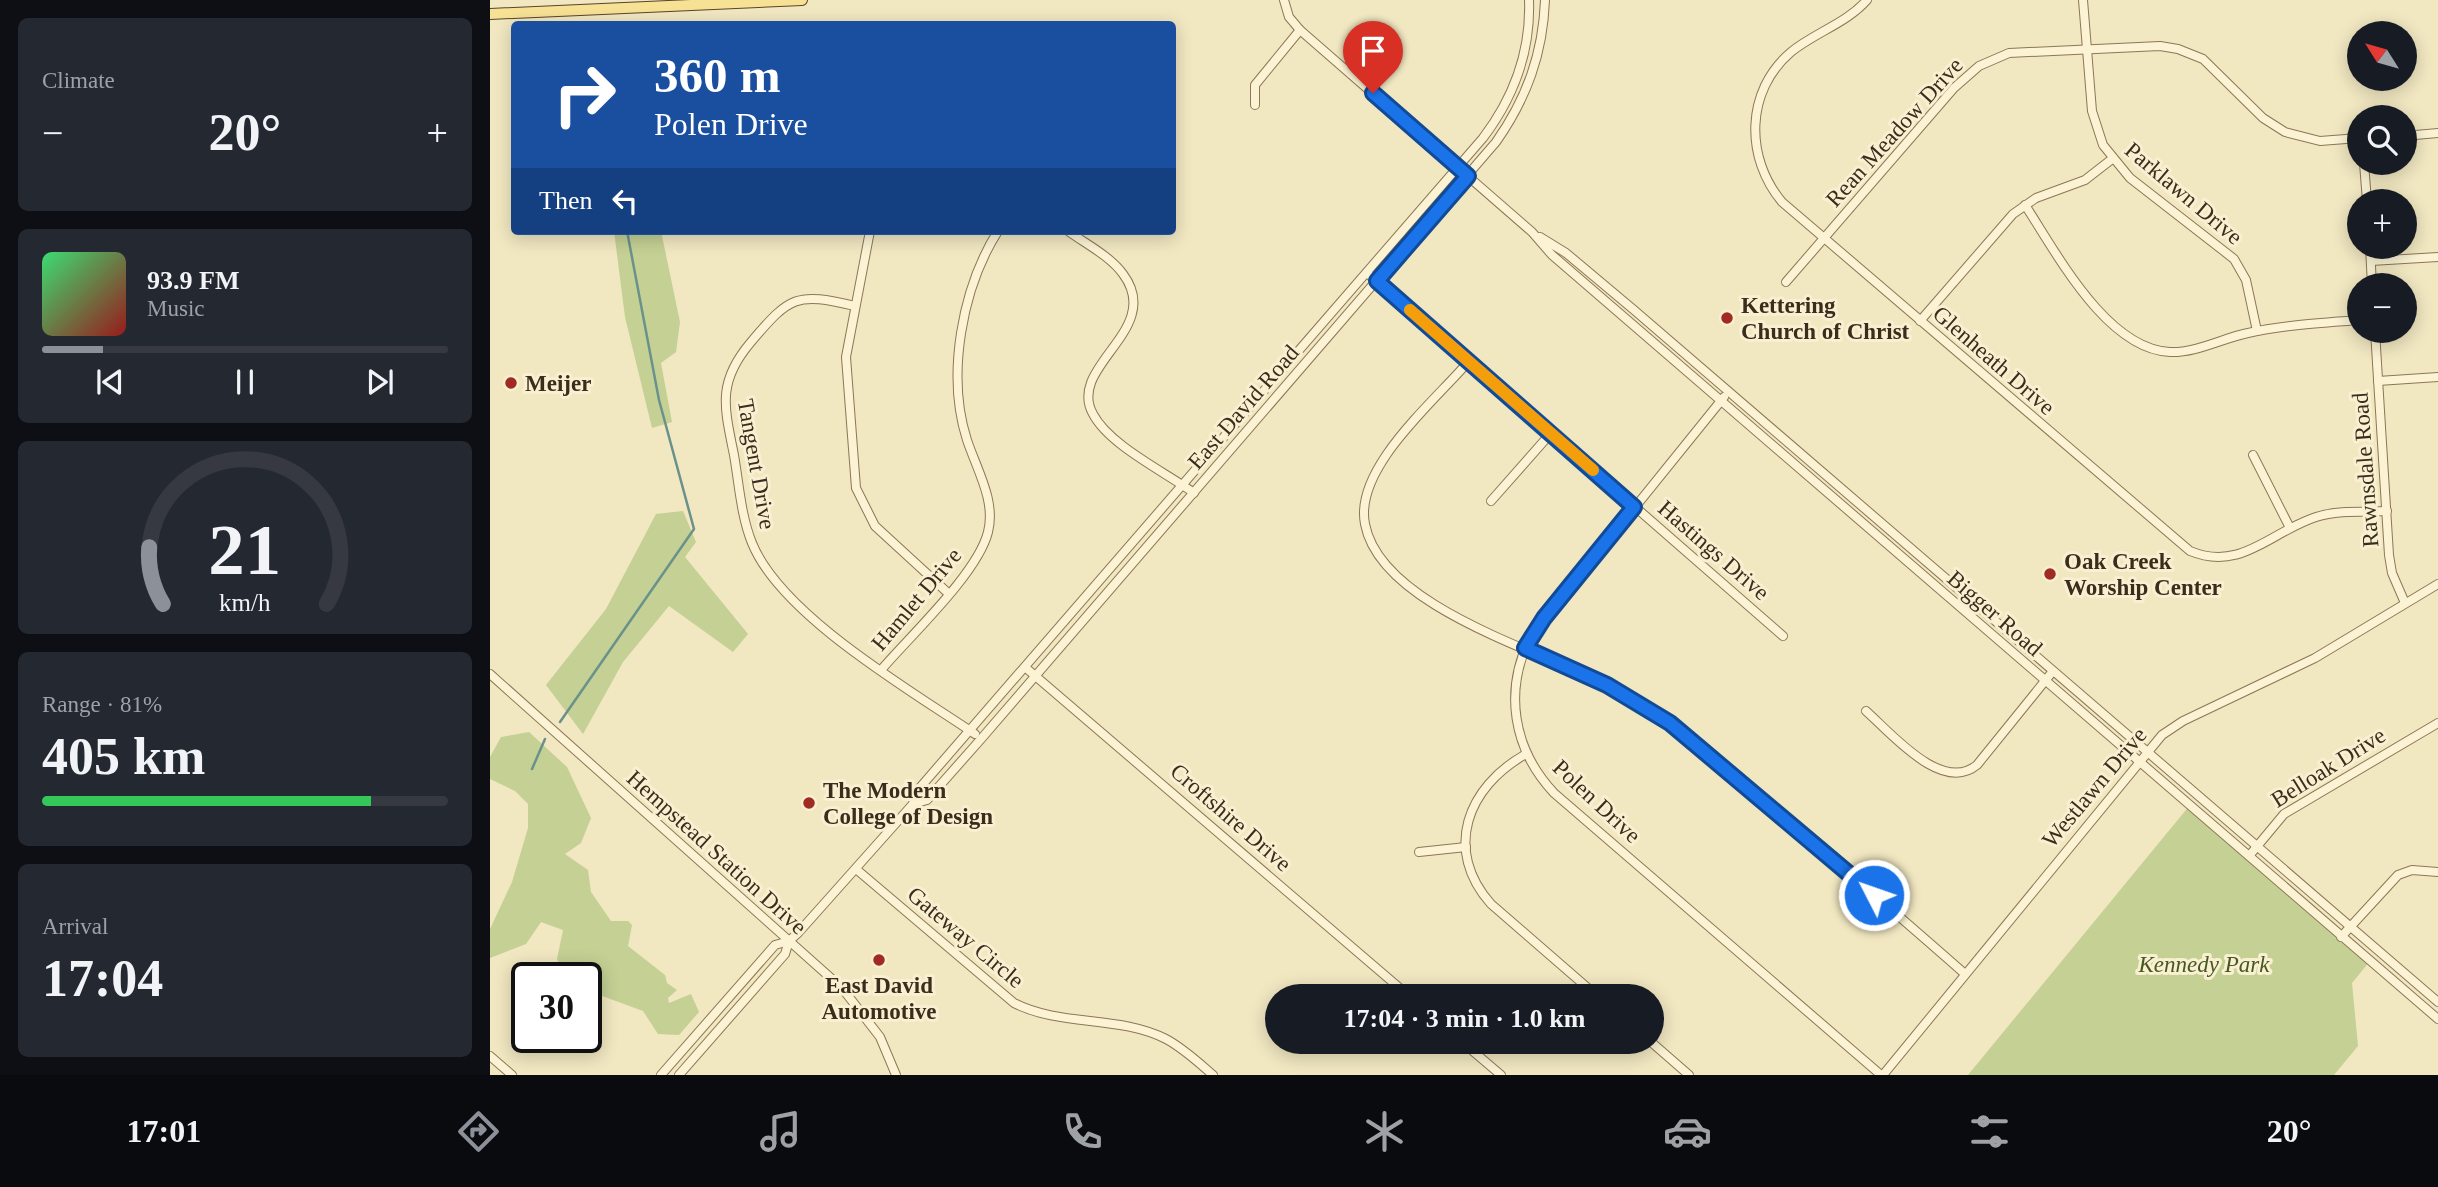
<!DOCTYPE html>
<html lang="en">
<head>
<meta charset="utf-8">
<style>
	body { margin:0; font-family:"Times New Roman",serif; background:#242831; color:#f1f3f6; height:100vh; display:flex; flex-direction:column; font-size:26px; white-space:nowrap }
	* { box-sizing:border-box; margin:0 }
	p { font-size:23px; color:#9ea1a6 }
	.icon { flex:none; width:38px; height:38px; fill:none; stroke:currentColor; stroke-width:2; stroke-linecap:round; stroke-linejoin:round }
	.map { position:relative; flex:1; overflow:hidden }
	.details { display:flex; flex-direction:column; gap:18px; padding:18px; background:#0d0f14; width:490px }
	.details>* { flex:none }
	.top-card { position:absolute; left:21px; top:21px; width:665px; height:214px; border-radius:7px; box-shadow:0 4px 18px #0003; background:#1a4fa0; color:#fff; overflow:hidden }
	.needle { width:46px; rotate:307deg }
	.buttons { position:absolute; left:1857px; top:21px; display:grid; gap:14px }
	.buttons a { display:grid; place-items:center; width:70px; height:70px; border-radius:50%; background:#171b24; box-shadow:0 4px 18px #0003; font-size:35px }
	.speed { position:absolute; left:21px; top:962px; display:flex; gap:14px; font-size:35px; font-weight:700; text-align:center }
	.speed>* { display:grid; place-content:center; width:91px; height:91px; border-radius:50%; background:#171b24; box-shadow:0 4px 18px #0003; line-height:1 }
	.speed .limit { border:4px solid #111; border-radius:10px; background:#fff; color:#111 }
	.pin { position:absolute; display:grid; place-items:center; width:60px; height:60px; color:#fff; margin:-72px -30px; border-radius:50% 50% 50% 0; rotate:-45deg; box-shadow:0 0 7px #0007 }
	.pin .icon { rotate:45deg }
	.me { position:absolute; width:77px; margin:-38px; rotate:311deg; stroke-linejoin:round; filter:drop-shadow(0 0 5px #0008) }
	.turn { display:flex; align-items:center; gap:24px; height:147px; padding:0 28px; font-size:32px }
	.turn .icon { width:91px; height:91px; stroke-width:2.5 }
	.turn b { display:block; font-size:49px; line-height:60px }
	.then { display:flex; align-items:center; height:66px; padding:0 28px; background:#0003; gap:14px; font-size:26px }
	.big { font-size:52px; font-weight:700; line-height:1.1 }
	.details .tile { flex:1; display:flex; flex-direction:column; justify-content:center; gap:10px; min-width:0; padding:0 24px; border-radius:10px; background:#242831 }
	.details .dial { align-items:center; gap:0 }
	.dial svg { height:182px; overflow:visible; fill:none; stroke:#363941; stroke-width:7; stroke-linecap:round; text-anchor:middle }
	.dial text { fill:#f1f3f6; stroke:none }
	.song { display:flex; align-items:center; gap:21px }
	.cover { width:84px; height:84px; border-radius:10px; background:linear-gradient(135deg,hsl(140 70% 55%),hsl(0 70% 35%)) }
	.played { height:7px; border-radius:4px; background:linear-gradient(90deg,#8c9099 15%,#363941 15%) }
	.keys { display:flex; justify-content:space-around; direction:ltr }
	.heat { display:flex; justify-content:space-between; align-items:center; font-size:38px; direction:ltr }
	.charge { height:10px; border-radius:5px; background:linear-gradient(90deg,#34c759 81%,#363941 0) }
	.trip { position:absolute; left:775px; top:984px; width:399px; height:70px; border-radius:35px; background:#171b24; box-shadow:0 4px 18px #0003; font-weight:700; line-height:70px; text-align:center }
	.dock { display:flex; height:112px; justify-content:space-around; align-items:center; background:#090b0e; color:#9ea1a6 }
	.dock .icon { width:49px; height:49px }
	.dock .on { color:#8c9099 }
	.dock b { font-size:32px; color:#f1f3f6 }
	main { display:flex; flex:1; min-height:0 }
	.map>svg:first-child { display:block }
	.green { fill:#c4d094 }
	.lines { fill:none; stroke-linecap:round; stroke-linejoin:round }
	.stream { stroke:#6a928b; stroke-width:2.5 }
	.minor-casing { stroke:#8c7757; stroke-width:10 }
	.major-casing { stroke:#59442b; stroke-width:12 }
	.minor { stroke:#fbf3d4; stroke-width:8 }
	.major { stroke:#f7e195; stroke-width:10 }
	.route-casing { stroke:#114b97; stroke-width:18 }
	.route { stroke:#1a73e8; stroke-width:12 }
	.slow { stroke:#f59e0b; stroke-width:12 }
	.poi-dot { fill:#a02b22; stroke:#f8f0d1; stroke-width:2.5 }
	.labels { text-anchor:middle; stroke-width:6; stroke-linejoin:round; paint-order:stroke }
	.street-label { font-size:23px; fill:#3a2d1c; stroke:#f8f0d1 }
	.poi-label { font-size:23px; font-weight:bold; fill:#3a2d1c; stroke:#f8f0d1; text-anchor:start }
	.park-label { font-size:23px; font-style:italic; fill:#465821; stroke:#f8f0d1 }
</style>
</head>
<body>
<main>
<section class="details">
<div class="tile"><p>Climate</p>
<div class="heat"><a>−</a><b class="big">20°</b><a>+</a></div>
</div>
<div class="tile">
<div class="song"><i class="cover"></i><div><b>93.9 FM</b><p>Music</p></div></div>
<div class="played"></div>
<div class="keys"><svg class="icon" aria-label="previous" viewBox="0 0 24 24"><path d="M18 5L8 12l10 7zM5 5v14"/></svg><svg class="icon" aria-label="pause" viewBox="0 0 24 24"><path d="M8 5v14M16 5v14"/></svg><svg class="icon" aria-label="next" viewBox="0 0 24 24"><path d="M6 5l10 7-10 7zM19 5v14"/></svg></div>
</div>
<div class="tile dial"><svg viewBox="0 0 100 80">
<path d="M14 69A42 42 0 1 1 86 69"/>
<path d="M14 69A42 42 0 0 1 8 44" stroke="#8c9099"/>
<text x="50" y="56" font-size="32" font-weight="700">21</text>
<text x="50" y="72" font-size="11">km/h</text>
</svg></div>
<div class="tile"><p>Range · 81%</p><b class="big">405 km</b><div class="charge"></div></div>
<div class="tile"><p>Arrival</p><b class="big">17:04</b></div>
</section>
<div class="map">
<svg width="1948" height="1075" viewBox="0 0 1948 1075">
	<rect width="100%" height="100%" fill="#f1e7c1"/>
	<g class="green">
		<polygon points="124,231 171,231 190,322 186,352 171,363 182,422 162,428 135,317"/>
		<polygon points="193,511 206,542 195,557 258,634 243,652 179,606 133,662 93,734 56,685 116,609 166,514"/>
		<polygon points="39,732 77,767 101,818 91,843 75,854 98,870 101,892 121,921 138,921 142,925 138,946 175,975 177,983 187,990 178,998 179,1003 201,994 209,1012 189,1035 168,1034 153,1011 96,990 96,978 75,978 67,959 73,930 51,922 36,944 0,958 0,929 22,882 38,828 38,804 25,791 0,779 0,757 11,737"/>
		<polygon points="1700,805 1880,961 1862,983 1868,1046 1844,1075 1478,1075"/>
	</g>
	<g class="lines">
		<g class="stream">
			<polyline points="109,23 109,24"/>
			<polyline points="70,722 204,529 169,400 137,231"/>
			<polyline points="42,769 55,739"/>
		</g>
		<g class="minor-casing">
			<g id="minor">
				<polyline points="794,0 799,17 810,30 1042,232 1062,255 1948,1019"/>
				<path d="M 1377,0 C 1357,23 1324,33 1301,52 C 1255,91 1255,158 1292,202 L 1700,551 C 1751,572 1780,532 1826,517 C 1848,510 1874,512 1897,511"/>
				<polyline points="1593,0 1602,111 1613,145 1640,178 1744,259 1756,280 1767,331"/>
				<polyline points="765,105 765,85 810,30"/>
				<polyline points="1914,136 1948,133"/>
				<polyline points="1874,163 1877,201"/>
				<path d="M 1535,205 C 1566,252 1616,349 1680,352 C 1706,353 1733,338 1758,333 C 1794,325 1832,323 1869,320"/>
				<polyline points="380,231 356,357 366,488 385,526 458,593"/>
				<path d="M 578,231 C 596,244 620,256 633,274 C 675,330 576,366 603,414 C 619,445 675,472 704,493"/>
				<polyline points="1050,237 1076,253 1144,310 1948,1002"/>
				<polyline points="1880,247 1882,285"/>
				<polyline points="1881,261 1948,257"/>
				<polyline points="877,273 1293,636"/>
				<polyline points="1296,282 1464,88 1489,66 1519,53 1670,46 1688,49 1713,59 1773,118 1795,132 1830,141 1869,138"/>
				<path d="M 365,306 C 306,292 300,296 261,342 C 227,382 234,406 244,455 C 249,484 251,516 262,543 C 291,615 420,690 485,734"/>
				<polyline points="1430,321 1523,214 1546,198 1595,180 1622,159"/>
				<polyline points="1885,331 1899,555 1902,573 1915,603"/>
				<path d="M 979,361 C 944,402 864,468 875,524 C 890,605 1046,650 1113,683 C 1181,717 1237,769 1295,818 C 1355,870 1415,921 1475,974"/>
				<polyline points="1888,381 1948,377"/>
				<path d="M 1234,397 L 1041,636 C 1013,691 1023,749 1064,793 L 1391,1075"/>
				<polyline points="1763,455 1800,528"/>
				<polyline points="1001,501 1061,433"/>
				<polyline points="536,668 919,996"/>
				<path d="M 391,670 C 420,636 488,573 498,532 C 506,501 487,470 477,440 C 456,375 472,288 508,231"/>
				<polyline points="0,674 352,988 390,1037 406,1075"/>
				<path d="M 1376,711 C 1401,733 1452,794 1487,765 L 1563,671"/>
				<path d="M 1036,754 C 977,787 953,850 1001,904 L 1107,996"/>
				<path d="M 423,804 L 437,800 L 491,739 L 1006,142 C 1037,98 1053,53 1055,0"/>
				<polyline points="929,852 976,847"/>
				<polyline points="1759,856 1794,814 1948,723"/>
				<path d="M 366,869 L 524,1003 C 571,1027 629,1015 676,1039 C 693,1048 708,1062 723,1075"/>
				<polyline points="1851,937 1908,875 1922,870 1948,872"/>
				<polyline points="971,1041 1011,1075"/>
				<polyline points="1160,1041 1199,1075"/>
				<polyline points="0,1056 22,1075"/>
				<path d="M 171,1075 L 285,945 L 299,941 L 308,933 L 423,804 L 427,791 L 993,138 C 1024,97 1041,52 1039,0"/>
				<polyline points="189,1075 295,954 299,941"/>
				<polyline points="1393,1075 1672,735 1693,721 1825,658 1948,584"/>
			</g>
		</g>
		<g class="major-casing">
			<polyline id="major" points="0,14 312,0"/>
		</g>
		<use href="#minor" class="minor"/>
		<use href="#major" class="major"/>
	</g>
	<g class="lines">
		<g class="route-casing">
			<polyline id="route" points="883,93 978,176 887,281 1144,507 1054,618 1035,648 1117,685 1180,723 1384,895"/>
		</g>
		<use href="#route" class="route"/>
		<polyline class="slow" points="920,310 1103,470"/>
	</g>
	<g class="poi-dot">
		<circle cx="1237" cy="318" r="7"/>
		<circle cx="21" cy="383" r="7"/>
		<circle cx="1560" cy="574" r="7"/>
		<circle cx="319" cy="803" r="7"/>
		<circle cx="389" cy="960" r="7"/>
	</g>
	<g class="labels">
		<g class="street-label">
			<text transform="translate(1404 132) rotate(-48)" y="8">Rean Meadow Drive</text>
			<text transform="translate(1694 193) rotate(40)" y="8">Parklawn Drive</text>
			<text transform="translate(1504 360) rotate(41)" y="8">Glenheath Drive</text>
			<text transform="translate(753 407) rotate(-49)" y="8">East David Road</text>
			<text transform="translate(267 464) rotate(80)" y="8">Tangent Drive</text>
			<text transform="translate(1875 470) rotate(-94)" y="8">Rawnsdale Road</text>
			<text transform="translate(1224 550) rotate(41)" y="8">Hastings Drive</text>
			<text transform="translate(426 599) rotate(-50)" y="8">Hamlet Drive</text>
			<text transform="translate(1505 613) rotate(41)" y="8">Bigger Road</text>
			<text transform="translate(1838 767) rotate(-32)" y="8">Belloak Drive</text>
			<text transform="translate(1604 787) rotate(-50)" y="8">Westlawn Drive</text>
			<text transform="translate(1107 801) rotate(43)" y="8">Polen Drive</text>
			<text transform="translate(741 817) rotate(41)" y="8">Croftshire Drive</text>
			<text transform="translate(227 852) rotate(42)" y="8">Hempstead Station Drive</text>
			<text transform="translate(476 937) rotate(40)" y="8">Gateway Circle</text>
		</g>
		<g class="poi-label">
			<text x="1251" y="313">Kettering<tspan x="1251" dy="26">Church of Christ</tspan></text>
			<text x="35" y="391">Meijer</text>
			<text x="1574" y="569">Oak Creek<tspan x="1574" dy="26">Worship Center</tspan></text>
			<text x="333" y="798">The Modern<tspan x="333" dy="26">College of Design</tspan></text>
			<text x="389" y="993" text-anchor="middle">East David<tspan x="389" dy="26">Automotive</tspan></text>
		</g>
		<g class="park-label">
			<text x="1714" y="972">Kennedy Park</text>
		</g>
	</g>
</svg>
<div class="buttons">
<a><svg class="needle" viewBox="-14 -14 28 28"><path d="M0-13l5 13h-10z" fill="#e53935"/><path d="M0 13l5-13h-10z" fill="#9ea1a6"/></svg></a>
<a><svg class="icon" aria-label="search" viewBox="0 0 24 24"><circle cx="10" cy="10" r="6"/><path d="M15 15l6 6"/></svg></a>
<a>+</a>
<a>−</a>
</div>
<div class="speed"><div class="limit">30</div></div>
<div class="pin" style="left:883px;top:93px;background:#d93025"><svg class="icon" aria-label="arrive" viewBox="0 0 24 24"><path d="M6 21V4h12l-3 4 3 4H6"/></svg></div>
<svg class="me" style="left:1384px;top:895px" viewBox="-20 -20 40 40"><circle r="17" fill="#1a73e8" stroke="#fff" stroke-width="3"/><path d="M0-11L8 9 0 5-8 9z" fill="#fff"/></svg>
<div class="trip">17:04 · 3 min · 1.0 km</div>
<div class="top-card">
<div class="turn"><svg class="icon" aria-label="right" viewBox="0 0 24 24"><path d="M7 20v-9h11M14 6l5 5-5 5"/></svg><div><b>360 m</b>Polen Drive</div></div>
<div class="then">Then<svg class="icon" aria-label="left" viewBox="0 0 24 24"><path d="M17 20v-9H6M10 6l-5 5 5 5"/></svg></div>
</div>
</div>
</main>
<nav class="dock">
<b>17:01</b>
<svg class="icon on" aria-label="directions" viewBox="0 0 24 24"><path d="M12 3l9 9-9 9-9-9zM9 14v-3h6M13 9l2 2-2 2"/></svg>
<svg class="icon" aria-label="music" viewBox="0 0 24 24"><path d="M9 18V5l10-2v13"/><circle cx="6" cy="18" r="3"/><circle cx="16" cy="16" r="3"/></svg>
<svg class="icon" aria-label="phone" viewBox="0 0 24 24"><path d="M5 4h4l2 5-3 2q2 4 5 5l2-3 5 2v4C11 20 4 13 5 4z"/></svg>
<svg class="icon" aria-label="climate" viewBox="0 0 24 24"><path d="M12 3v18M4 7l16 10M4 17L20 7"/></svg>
<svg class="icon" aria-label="car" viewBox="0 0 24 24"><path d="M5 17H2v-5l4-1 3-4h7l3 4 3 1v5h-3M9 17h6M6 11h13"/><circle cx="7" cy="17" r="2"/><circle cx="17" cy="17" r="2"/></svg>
<svg class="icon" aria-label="filters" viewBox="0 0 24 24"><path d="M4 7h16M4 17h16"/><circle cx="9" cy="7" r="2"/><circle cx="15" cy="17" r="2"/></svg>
<b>20°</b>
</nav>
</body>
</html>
